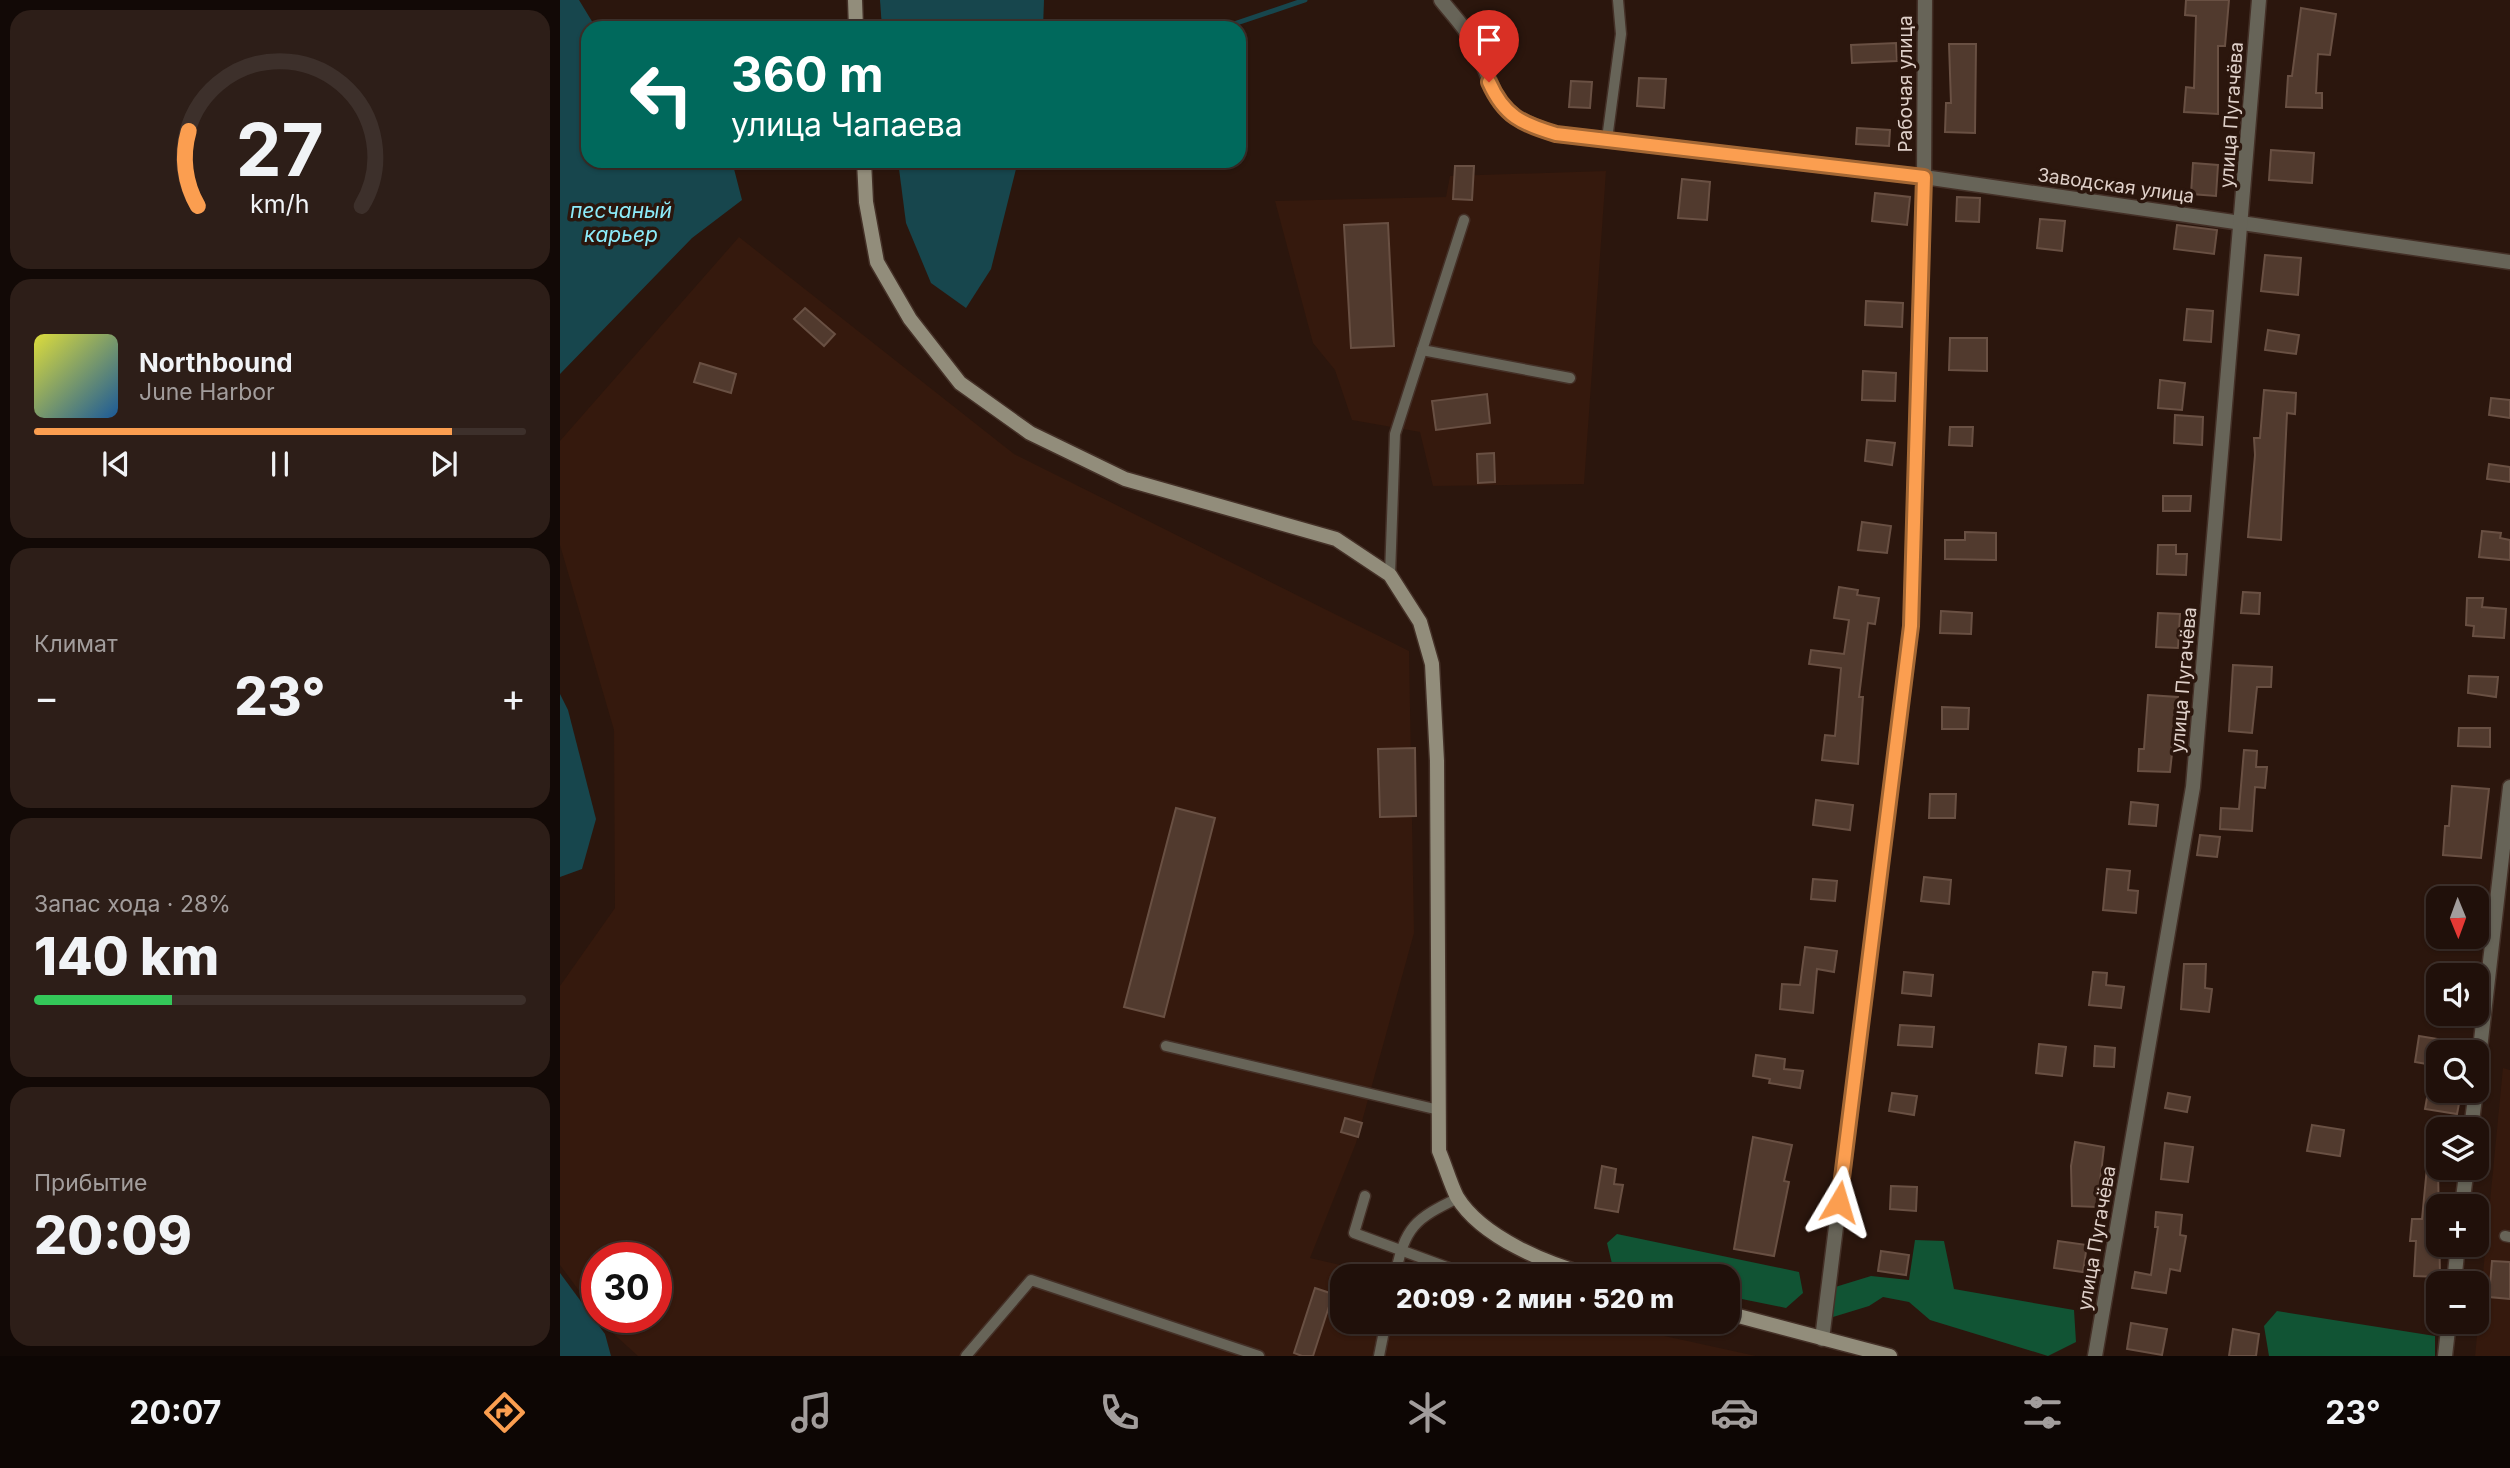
<!DOCTYPE html>
<html lang="ru">
<head>
<meta charset="utf-8">
<style>
	body { margin:0; font-family:Inter,sans-serif; background:#2d1e18; color:#f1f3f6; height:100vh; display:flex; flex-direction:column; font-size:26px; white-space:nowrap }
	* { box-sizing:border-box; margin:0 }
	p { font-size:23px; color:#a29d9c }
	.icon { flex:none; width:38px; height:38px; fill:none; stroke:currentColor; stroke-width:2; stroke-linecap:round; stroke-linejoin:round }
	.map { position:relative; flex:1; overflow:hidden }
	.side { display:flex; flex-direction:column; gap:10px; padding:10px; background:#120906; width:560px }
	.side>* { flex:none }
	.banner { position:absolute; left:21px; top:21px; width:665px; height:147px; border-radius:21px; box-shadow:0 2px 5px #0004,0 0 0 2px #3d302b; background:#00695c; color:#fff; overflow:hidden }
	.needle { width:46px; rotate:179deg }
	.fabs { position:absolute; left:1866px; top:886px; display:grid; gap:14px }
	.fabs a { display:grid; place-items:center; width:63px; height:63px; border-radius:14px; background:#20100a; box-shadow:0 2px 5px #0004,0 0 0 2px #3d302b; font-size:35px }
	.speed { position:absolute; left:21px; top:1242px; display:flex; gap:14px; font-size:35px; font-weight:700; text-align:center }
	.speed>* { display:grid; place-content:center; width:91px; height:91px; border-radius:50%; background:#20100a; box-shadow:0 2px 5px #0004,0 0 0 2px #3d302b; line-height:1 }
	.speed .limit { border:10px solid #d22; background:#fff; color:#111 }
	.pin { position:absolute; display:grid; place-items:center; width:60px; height:60px; color:#fff; margin:-72px -30px; border-radius:50% 50% 50% 0; rotate:-45deg; box-shadow:0 0 7px #0007 }
	.pin .icon { rotate:45deg }
	.me { position:absolute; width:77px; margin:-38px; rotate:7deg; stroke-linejoin:round; filter:drop-shadow(0 0 5px #0008) }
	.turn { display:flex; align-items:center; gap:24px; height:147px; padding:0 35px; font-size:32px }
	.turn .icon { width:91px; height:91px; stroke-width:2.5 }
	.turn b { display:block; font-size:49px; line-height:60px }
	.big { font-size:52px; font-weight:800; line-height:1.1 }
	.side .tile { flex:1; display:flex; flex-direction:column; justify-content:center; gap:10px; min-width:0; padding:0 24px; border-radius:21px; background:#2d1e18 }
	.side .dial { align-items:center; gap:0 }
	.dial svg { height:182px; overflow:visible; fill:none; stroke:#3d302b; stroke-width:7; stroke-linecap:round; text-anchor:middle }
	.dial text { fill:#f1f3f6; stroke:none }
	.song { display:flex; align-items:center; gap:21px }
	.cover { width:84px; height:84px; border-radius:10px; background:linear-gradient(135deg,hsl(60 70% 55%),hsl(210 70% 35%)) }
	.played { height:7px; border-radius:4px; background:linear-gradient(90deg,#fb9e50 85%,#3d302b 85%) }
	.keys { display:flex; justify-content:space-around; direction:ltr }
	.heat { display:flex; justify-content:space-between; align-items:center; font-size:38px; direction:ltr }
	.charge { height:10px; border-radius:5px; background:linear-gradient(90deg,#34c759 28%,#3d302b 0) }
	.trip { position:absolute; left:770px; top:1264px; width:410px; height:70px; border-radius:21px; background:#20100a; box-shadow:0 2px 5px #0004,0 0 0 2px #3d302b; font-weight:800; line-height:70px; text-align:center }
	.tabs { display:flex; height:112px; justify-content:space-around; align-items:center; background:#0d0604; color:#a29d9c }
	.tabs .icon { width:49px; height:49px }
	.tabs .on { color:#fb9e50 }
	.tabs b { font-size:32px; color:#f1f3f6 }
	main { display:flex; flex:1; min-height:0 }
	.map>svg:first-child { display:block }
	.built { fill:#35190d }
	.forest { fill:#115434 }
	.water { fill:#17464d }
	.lines { fill:none; stroke-linecap:round; stroke-linejoin:round }
	.stream { stroke:#17464d; stroke-width:5 }
	.building { fill:#513a2e; stroke:#695043; stroke-width:2 }
	.lane-casing { stroke:#443027; stroke-width:13 }
	.street-casing { stroke:#443027; stroke-width:17 }
	.secondary-casing { stroke:#443027; stroke-width:17 }
	.lane { stroke:#676458; stroke-width:10 }
	.street { stroke:#676458; stroke-width:14 }
	.secondary { stroke:#928d7b; stroke-width:14 }
	.route-casing { stroke:#a36734; stroke-width:18 }
	.route { stroke:#fb9e50; stroke-width:12 }
	.labels { text-anchor:middle; stroke-width:7; stroke-linejoin:round; paint-order:stroke }
	.street-label { font-size:19px; fill:#dfd0c9; stroke:#2b160d }
	.water-label { font-size:21px; font-style:italic; fill:#8cebfa; stroke:#2b160d }
</style>
</head>
<body>
<main>
<section class="side">
<div class="tile dial"><svg viewBox="0 0 100 80">
<path d="M14 69A42 42 0 1 1 86 69"/>
<path d="M14 69A42 42 0 0 1 10 36" stroke="#fb9e50"/>
<text x="50" y="56" font-size="32" font-weight="700">27</text>
<text x="50" y="72" font-size="11">km/h</text>
</svg></div>
<div class="tile">
<div class="song"><i class="cover"></i><div><b>Northbound</b><p>June Harbor</p></div></div>
<div class="played"></div>
<div class="keys"><svg class="icon" aria-label="previous" viewBox="0 0 24 24"><path d="M18 5L8 12l10 7zM5 5v14"/></svg><svg class="icon" aria-label="pause" viewBox="0 0 24 24"><path d="M8 5v14M16 5v14"/></svg><svg class="icon" aria-label="next" viewBox="0 0 24 24"><path d="M6 5l10 7-10 7zM19 5v14"/></svg></div>
</div>
<div class="tile"><p>Климат</p>
<div class="heat"><a>−</a><b class="big">23°</b><a>+</a></div>
</div>
<div class="tile"><p>Запас хода · 28%</p><b class="big">140 km</b><div class="charge"></div></div>
<div class="tile"><p>Прибытие</p><b class="big">20:09</b></div>
</section>
<div class="map">
<svg width="1950" height="1356" viewBox="0 0 1950 1356">
	<rect width="100%" height="100%" fill="#2b160d"/>
	<g class="built">
		<polygon points="1046,171 1024,484 873,486 860,432 792,420 775,370 753,343 715,201 886,197 890,176"/>
		<polygon points="179,237 454,454 849,651 854,933 796,1143 750,1258 828,1276 782,1276 782,1321 1036,1321 1196,1356 78,1356 46,1327 39,1318 96,1318 96,1258 37,1258 37,1315 0,1265 0,986 55,908 54,730 0,545 0,441"/>
		<polygon points="1943,1068 1950,1070 1950,1356 1915,1356"/>
	</g>
	<g class="forest">
		<polygon points="1057,1234 1239,1272 1243,1293 1226,1308 1167,1296 1167,1276 1072,1276 1054,1272 1047,1243"/>
		<polygon points="1355,1240 1384,1241 1394,1289 1514,1310 1516,1342 1488,1356 1370,1320 1349,1302 1323,1297 1309,1306 1273,1317 1272,1288 1311,1276 1349,1280"/>
		<polygon points="1717,1311 1875,1336 1875,1356 1709,1356 1704,1326"/>
	</g>
	<g class="water">
		<polygon points="0,0 19,0 36,28 28,28 28,161 170,161 173,165 182,200 132,238 0,374"/>
		<polygon points="320,0 484,0 483,28 322,28"/>
		<polygon points="338,161 458,161 431,269 406,308 371,283 346,223"/>
		<polygon points="0,694 8,710 36,819 22,869 0,877"/>
		<polygon points="0,1273 45,1334 51,1356 0,1356"/>
	</g>
	<g class="lines">
		<polyline class="stream" points="662,28 745,0"/>
	</g>
	<g class="building">
		<polygon points="1626,0 1669,0 1665,46 1658,46 1658,114 1624,112 1626,87 1634,88 1636,16 1625,15"/>
		<polygon points="1741,8 1776,14 1770,55 1758,54 1756,93 1762,93 1762,108 1726,107 1728,76 1732,76"/>
		<polygon points="1336,43 1337,61 1292,63 1291,45"/>
		<polygon points="1389,44 1416,44 1415,133 1385,132 1386,103 1391,103"/>
		<polygon points="1079,78 1106,79 1104,108 1077,106"/>
		<polygon points="1011,81 1032,82 1030,108 1009,107"/>
		<polygon points="1297,128 1330,130 1329,146 1296,144"/>
		<polygon points="1711,150 1754,153 1752,183 1709,180"/>
		<polygon points="1633,163 1658,165 1656,196 1631,194"/>
		<polygon points="895,166 914,166 912,200 893,199"/>
		<polygon points="1122,179 1150,182 1147,220 1118,218"/>
		<polygon points="1315,193 1350,197 1347,225 1312,221"/>
		<polygon points="1397,197 1420,198 1419,222 1396,221"/>
		<polygon points="1480,219 1505,221 1502,251 1477,248"/>
		<polygon points="828,223 834,346 791,348 784,225"/>
		<polygon points="1617,225 1657,230 1654,254 1614,249"/>
		<polygon points="1705,255 1741,258 1738,295 1701,291"/>
		<polygon points="1306,301 1343,303 1342,327 1305,325"/>
		<polygon points="245,308 275,334 264,346 234,319"/>
		<polygon points="1627,309 1653,311 1651,342 1624,340"/>
		<polygon points="1708,330 1739,335 1736,354 1705,350"/>
		<polygon points="1390,338 1427,338 1427,371 1389,370"/>
		<polygon points="140,363 176,374 171,393 134,382"/>
		<polygon points="1303,371 1336,373 1335,401 1302,400"/>
		<polygon points="1600,380 1625,383 1622,410 1598,408"/>
		<polygon points="1704,390 1736,393 1735,414 1727,413 1721,540 1688,537 1695,455 1694,438 1700,438"/>
		<polygon points="927,394 930,423 876,430 872,401"/>
		<polygon points="1931,398 1950,400 1950,418 1929,415"/>
		<polygon points="1615,415 1643,417 1642,445 1614,443"/>
		<polygon points="1390,427 1413,427 1412,446 1389,445"/>
		<polygon points="1307,440 1335,443 1332,465 1305,461"/>
		<polygon points="934,453 935,482 918,483 917,454"/>
		<polygon points="1929,464 1950,467 1950,482 1927,479"/>
		<polygon points="1603,496 1631,496 1630,511 1603,511"/>
		<polygon points="1302,522 1331,526 1327,553 1298,550"/>
		<polygon points="1922,531 1941,533 1940,538 1950,540 1950,560 1919,557"/>
		<polygon points="1405,532 1436,533 1436,560 1385,559 1385,540 1405,540"/>
		<polygon points="1598,545 1616,545 1616,554 1627,554 1626,575 1597,574"/>
		<polygon points="1279,587 1298,590 1297,595 1319,598 1315,624 1308,623 1299,697 1303,697 1298,764 1262,760 1265,735 1275,736 1281,668 1249,664 1251,650 1284,654 1289,620 1274,618"/>
		<polygon points="1683,592 1700,593 1699,614 1681,613"/>
		<polygon points="1907,598 1923,598 1922,607 1946,609 1944,638 1913,636 1914,626 1906,625"/>
		<polygon points="1381,611 1412,613 1411,634 1380,633"/>
		<polygon points="1598,613 1620,614 1618,648 1596,647"/>
		<polygon points="1673,665 1712,667 1711,687 1697,687 1692,733 1669,731"/>
		<polygon points="1909,676 1938,677 1936,697 1908,693"/>
		<polygon points="1588,695 1618,697 1610,772 1578,771 1579,749 1584,749"/>
		<polygon points="1382,707 1409,708 1408,729 1382,729"/>
		<polygon points="1899,728 1930,728 1930,747 1898,746"/>
		<polygon points="855,748 856,816 820,817 818,749"/>
		<polygon points="1684,750 1697,751 1696,767 1707,767 1705,788 1695,787 1692,831 1660,829 1661,808 1679,809"/>
		<polygon points="1892,786 1929,789 1921,858 1883,855 1885,826 1889,826"/>
		<polygon points="1370,794 1396,794 1395,818 1369,818"/>
		<polygon points="1256,800 1293,805 1290,830 1253,825"/>
		<polygon points="1571,802 1598,805 1596,826 1569,824"/>
		<polygon points="616,808 655,818 604,1017 564,1007"/>
		<polygon points="1640,835 1660,837 1657,857 1637,855"/>
		<polygon points="1547,869 1570,871 1568,890 1578,891 1576,913 1543,910"/>
		<polygon points="1364,877 1391,880 1389,904 1361,901"/>
		<polygon points="1253,879 1277,881 1275,901 1251,899"/>
		<polygon points="1245,947 1277,951 1274,972 1257,969 1253,1013 1220,1009 1222,984 1240,985"/>
		<polygon points="1624,964 1646,964 1645,988 1652,989 1649,1012 1621,1009"/>
		<polygon points="1344,972 1373,975 1371,996 1342,993"/>
		<polygon points="1533,972 1547,973 1546,985 1564,987 1561,1008 1529,1005"/>
		<polygon points="1340,1025 1374,1027 1372,1047 1338,1045"/>
		<polygon points="1859,1036 1878,1039 1878,1066 1855,1062"/>
		<polygon points="1479,1044 1506,1047 1502,1076 1476,1073"/>
		<polygon points="1535,1046 1555,1048 1554,1067 1534,1066"/>
		<polygon points="1196,1055 1225,1059 1224,1069 1243,1071 1240,1088 1209,1083 1210,1079 1193,1076"/>
		<polygon points="1869,1087 1901,1093 1897,1114 1865,1109"/>
		<polygon points="1332,1093 1357,1096 1354,1115 1329,1111"/>
		<polygon points="1608,1093 1630,1097 1627,1112 1605,1108"/>
		<polygon points="785,1118 802,1123 798,1137 781,1132"/>
		<polygon points="1752,1125 1784,1130 1780,1156 1747,1151"/>
		<polygon points="1193,1137 1232,1145 1224,1181 1229,1182 1225,1202 1214,1256 1174,1249"/>
		<polygon points="1515,1142 1544,1147 1537,1207 1512,1206 1511,1166"/>
		<polygon points="1605,1143 1633,1147 1628,1182 1601,1179"/>
		<polygon points="1042,1166 1056,1169 1054,1184 1063,1185 1058,1212 1035,1208"/>
		<polygon points="1867,1167 1878,1168 1880,1277 1854,1276 1856,1241 1850,1241 1852,1219 1862,1219"/>
		<polygon points="1331,1186 1357,1187 1356,1211 1330,1209"/>
		<polygon points="1596,1212 1622,1215 1620,1235 1626,1236 1620,1271 1610,1269 1606,1293 1572,1288 1575,1272 1591,1275 1598,1227 1595,1227"/>
		<polygon points="1498,1241 1527,1245 1523,1272 1494,1268"/>
		<polygon points="1321,1251 1349,1255 1346,1275 1318,1271"/>
		<polygon points="1932,1261 1950,1262 1950,1299 1929,1297"/>
		<polygon points="755,1288 773,1294 753,1356 742,1356 734,1353"/>
		<polygon points="1571,1323 1607,1329 1602,1355 1567,1349"/>
		<polygon points="1673,1329 1699,1334 1696,1356 1669,1356"/>
	</g>
	<g class="lines">
		<g class="lane-casing">
			<g id="lane">
				<polyline points="1047,139 1061,34 1058,0"/>
				<polyline points="862,350 1010,378"/>
				<polyline points="830,575 835,434 904,220"/>
				<polyline points="606,1046 879,1110"/>
				<polyline points="805,1196 794,1233 911,1276"/>
				<polyline points="1945,1236 1950,1237"/>
				<path d="M 835,1276 C 845,1226 855,1219 898,1198"/>
				<polyline points="406,1356 471,1280 699,1356"/>
				<polyline points="819,1356 826,1321"/>
			</g>
		</g>
		<g class="street-casing">
			<g id="street">
				<path d="M 881,0 C 891,13 903,25 911,39 C 941,94 925,112 996,134 L 1364,177 L 1950,262"/>
				<polyline points="1916,1084 1950,787"/>
				<polyline points="1911,1129 1916,1090"/>
				<polyline points="1902,1206 1907,1167"/>
				<polyline points="1894,1283 1898,1244"/>
				<polyline points="1262,1339 1351,626 1364,177 1365,0"/>
				<polyline points="1535,1356 1633,787 1699,0"/>
				<polyline points="1885,1356 1889,1321"/>
			</g>
		</g>
		<g class="secondary-casing">
			<g id="secondary">
				<polyline points="295,0 296,28"/>
				<path d="M 304,161 L 306,202 L 317,262 L 350,319 L 400,383 L 470,433 L 565,479 L 776,539 L 830,575 L 860,622 L 872,664 L 877,761 L 879,1151 C 885,1165 890,1183 897,1197 C 922,1238 988,1264 1032,1276"/>
				<polyline points="1167,1313 1330,1356"/>
			</g>
		</g>
		<use href="#lane" class="lane"/>
		<use href="#street" class="street"/>
		<use href="#secondary" class="secondary"/>
	</g>
	<g class="lines">
		<g class="route-casing">
			<path id="route" d="M 929,82 C 944,116 962,124 996,134 L 1364,177 L 1351,626 L 1279,1202"/>
		</g>
		<use href="#route" class="route"/>
	</g>
	<g class="labels">
		<g class="street-label">
			<text transform="translate(1345 84) rotate(-90)" y="7">Рабочая улица</text>
			<text transform="translate(1671 115) rotate(-86)" y="7">улица Пугачёва</text>
			<text transform="translate(1556 185) rotate(8)" y="7">Заводская улица</text>
			<text transform="translate(1623 680) rotate(-85)" y="7">улица Пугачёва</text>
			<text transform="translate(1536 1238) rotate(-80)" y="7">улица Пугачёва</text>
		</g>
		<g class="water-label">
			<text x="61" y="218">песчаный<tspan x="61" dy="24">карьер</tspan></text>
		</g>
	</g>
</svg>
<div class="fabs">
<a><svg class="needle" viewBox="-14 -14 28 28"><path d="M0-13l5 13h-10z" fill="#e53935"/><path d="M0 13l5-13h-10z" fill="#a29d9c"/></svg></a>
<a><svg class="icon" aria-label="sound" viewBox="0 0 24 24"><path d="M4 9h4l5-4v14l-5-4H4zM17 9q2 3 0 6"/></svg></a>
<a><svg class="icon" aria-label="search" viewBox="0 0 24 24"><circle cx="10" cy="10" r="6"/><path d="M15 15l6 6"/></svg></a>
<a><svg class="icon" aria-label="layers" viewBox="0 0 24 24"><path d="M12 4l9 5-9 5-9-5zM3 14l9 5 9-5"/></svg></a>
<a>+</a>
<a>−</a>
</div>
<div class="speed"><div class="limit">30</div></div>
<div class="pin" style="left:929px;top:82px;background:#d93025"><svg class="icon" aria-label="arrive" viewBox="0 0 24 24"><path d="M6 21V4h12l-3 4 3 4H6"/></svg></div>
<svg class="me" style="left:1279px;top:1202px" viewBox="-20 -20 40 40"><path d="M0-17L14 15 0 8-14 15z" fill="#fb9e50" stroke="#fff" stroke-width="4"/></svg>
<div class="trip">20:09 · 2 мин · 520 m</div>
<div class="banner">
<div class="turn"><svg class="icon" aria-label="left" viewBox="0 0 24 24"><path d="M17 20v-9H6M10 6l-5 5 5 5"/></svg><div><b>360 m</b>улица Чапаева</div></div>
</div>
</div>
</main>
<nav class="tabs">
<b>20:07</b>
<svg class="icon on" aria-label="directions" viewBox="0 0 24 24"><path d="M12 3l9 9-9 9-9-9zM9 14v-3h6M13 9l2 2-2 2"/></svg>
<svg class="icon" aria-label="music" viewBox="0 0 24 24"><path d="M9 18V5l10-2v13"/><circle cx="6" cy="18" r="3"/><circle cx="16" cy="16" r="3"/></svg>
<svg class="icon" aria-label="phone" viewBox="0 0 24 24"><path d="M5 4h4l2 5-3 2q2 4 5 5l2-3 5 2v4C11 20 4 13 5 4z"/></svg>
<svg class="icon" aria-label="climate" viewBox="0 0 24 24"><path d="M12 3v18M4 7l16 10M4 17L20 7"/></svg>
<svg class="icon" aria-label="car" viewBox="0 0 24 24"><path d="M5 17H2v-5l4-1 3-4h7l3 4 3 1v5h-3M9 17h6M6 11h13"/><circle cx="7" cy="17" r="2"/><circle cx="17" cy="17" r="2"/></svg>
<svg class="icon" aria-label="filters" viewBox="0 0 24 24"><path d="M4 7h16M4 17h16"/><circle cx="9" cy="7" r="2"/><circle cx="15" cy="17" r="2"/></svg>
<b>23°</b>
</nav>
</body>
</html>
